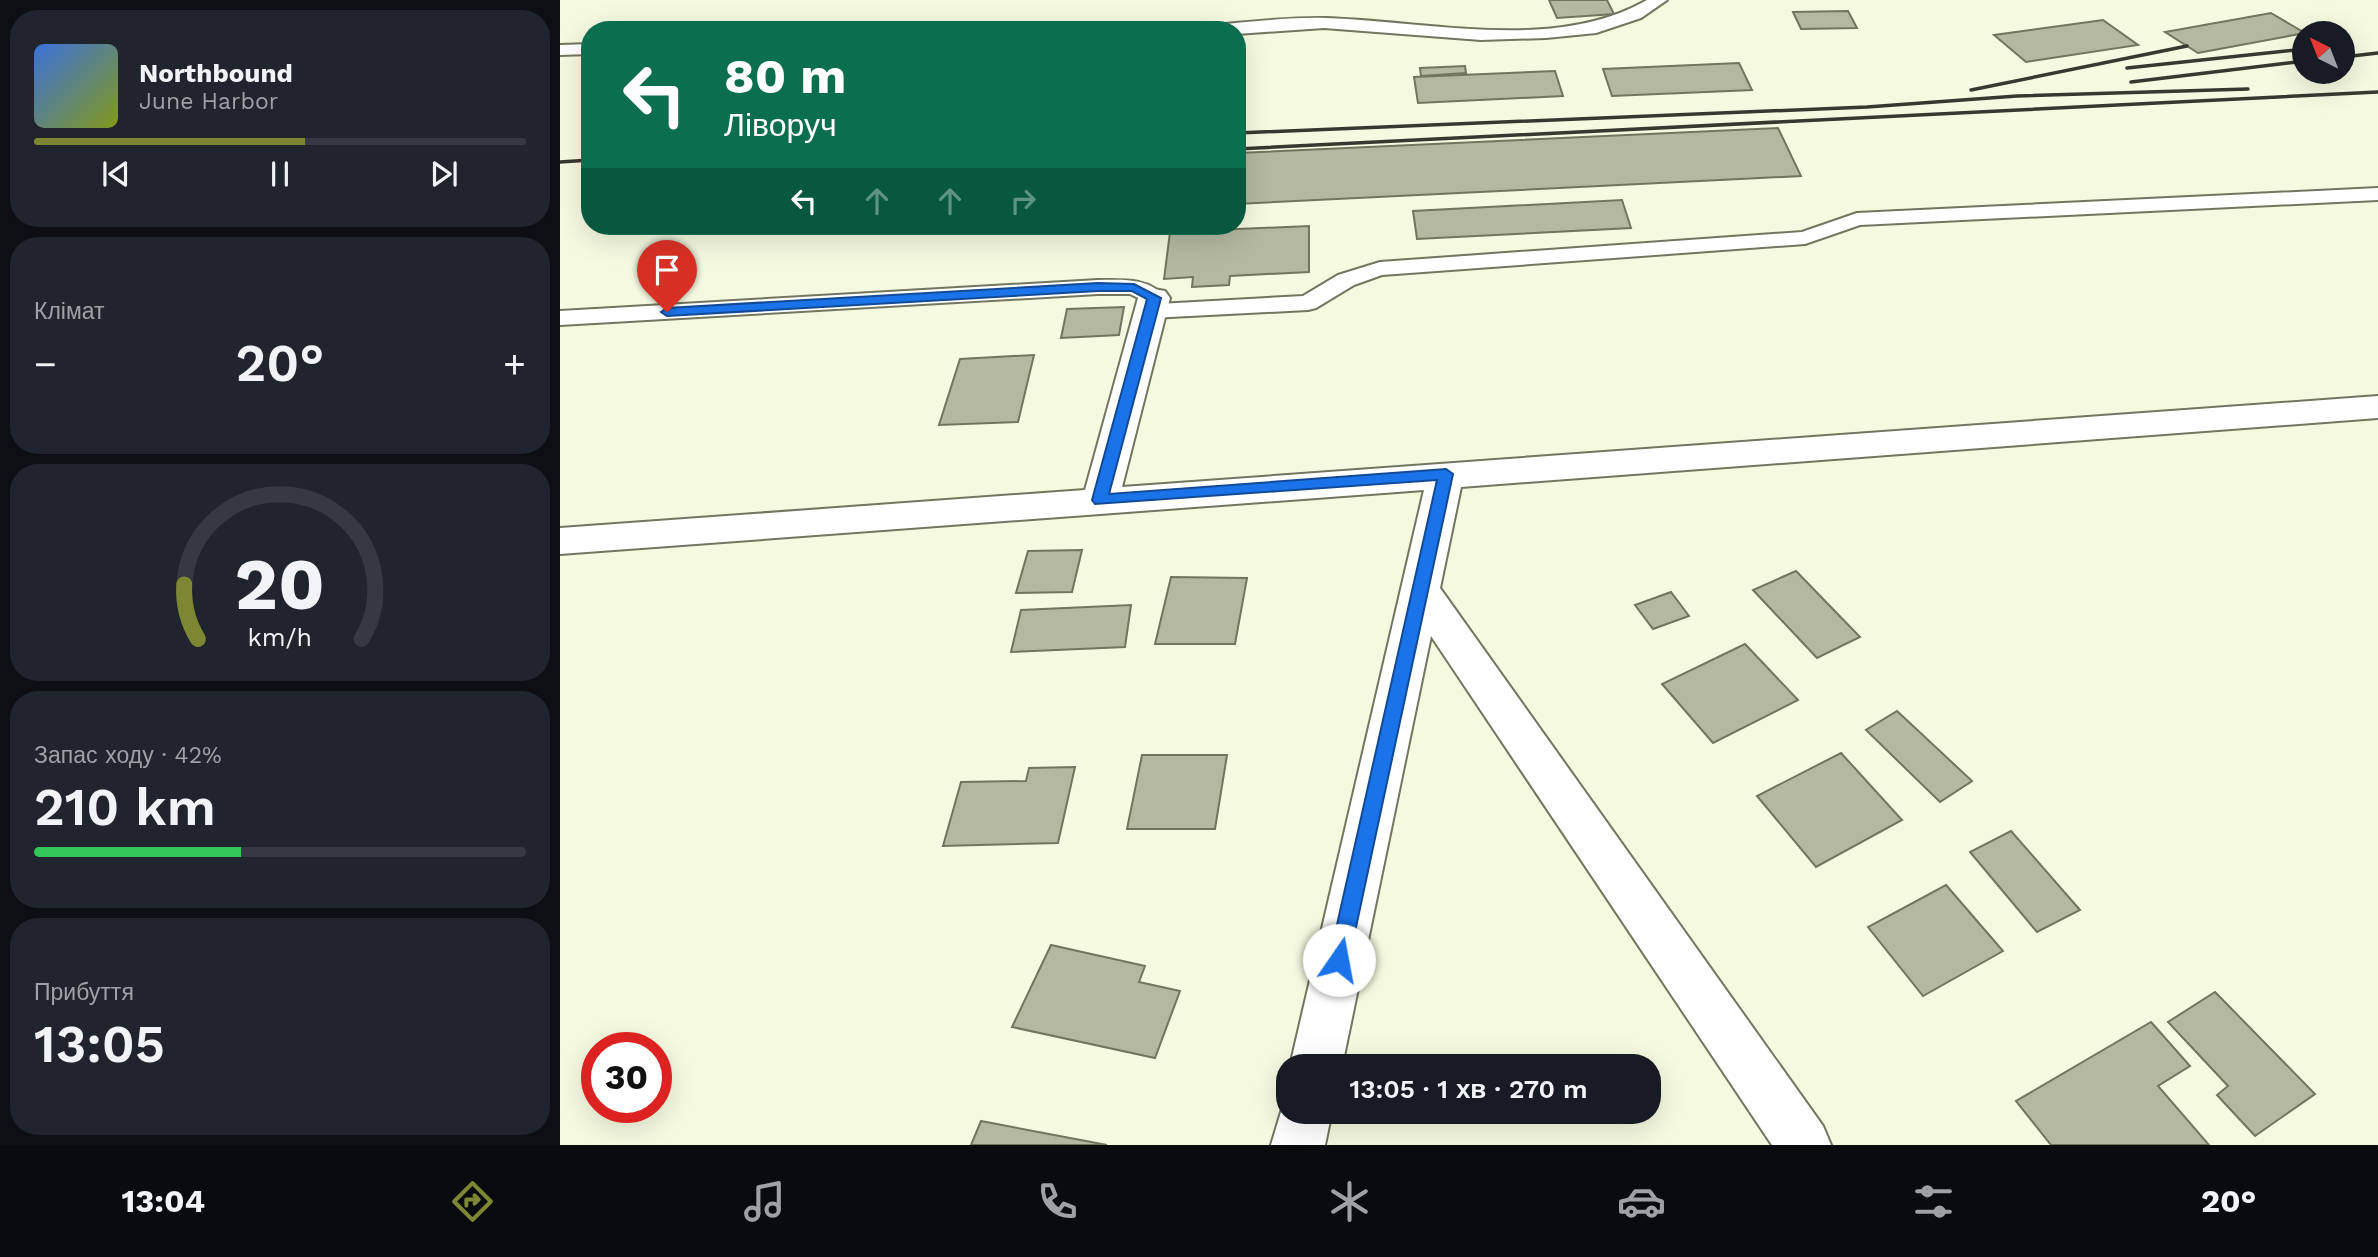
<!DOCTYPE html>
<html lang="uk">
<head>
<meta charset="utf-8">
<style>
	body { margin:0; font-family:"Work Sans",sans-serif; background:#20242c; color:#f1f3f6; height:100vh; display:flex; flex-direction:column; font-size:26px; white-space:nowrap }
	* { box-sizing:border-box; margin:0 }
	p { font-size:23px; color:#9ea1a6 }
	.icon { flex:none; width:38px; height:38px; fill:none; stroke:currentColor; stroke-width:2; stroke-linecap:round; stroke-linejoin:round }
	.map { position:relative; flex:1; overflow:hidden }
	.panel { display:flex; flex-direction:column; gap:10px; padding:10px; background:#0d0f14; width:560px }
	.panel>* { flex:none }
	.top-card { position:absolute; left:21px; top:21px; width:665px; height:214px; border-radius:28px; box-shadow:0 7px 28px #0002; background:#0b6e4f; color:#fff; overflow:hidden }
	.needle { width:46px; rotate:318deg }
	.fabs { position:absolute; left:1732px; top:21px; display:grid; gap:14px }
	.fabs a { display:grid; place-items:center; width:63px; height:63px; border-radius:50%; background:#171b24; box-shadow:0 7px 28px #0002; font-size:35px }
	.speed { position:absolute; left:21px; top:1032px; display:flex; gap:14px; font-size:35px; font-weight:700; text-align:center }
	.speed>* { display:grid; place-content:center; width:91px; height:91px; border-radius:50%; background:#171b24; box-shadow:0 7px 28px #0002; line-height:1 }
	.speed .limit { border:10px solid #d22; background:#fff; color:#111 }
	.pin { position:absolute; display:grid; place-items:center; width:60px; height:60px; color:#fff; margin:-72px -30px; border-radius:50% 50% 50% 0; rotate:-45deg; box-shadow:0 0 7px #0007 }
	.pin .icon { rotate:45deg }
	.me { position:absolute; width:77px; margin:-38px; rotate:12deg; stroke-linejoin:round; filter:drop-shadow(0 0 5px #0008) }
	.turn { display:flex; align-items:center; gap:24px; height:147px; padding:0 28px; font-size:32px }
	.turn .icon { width:91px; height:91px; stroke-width:2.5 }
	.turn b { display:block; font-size:49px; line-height:60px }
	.lanes { display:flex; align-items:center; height:66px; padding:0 28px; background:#0003; justify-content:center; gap:35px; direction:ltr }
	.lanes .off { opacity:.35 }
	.big { font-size:52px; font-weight:600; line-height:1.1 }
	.panel .card { flex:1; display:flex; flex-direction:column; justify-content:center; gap:10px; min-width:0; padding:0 24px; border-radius:28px; background:#20242c }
	.panel .dial { align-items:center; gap:0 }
	.dial svg { height:182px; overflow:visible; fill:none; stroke:#363941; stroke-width:7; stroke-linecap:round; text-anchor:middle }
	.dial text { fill:#f1f3f6; stroke:none }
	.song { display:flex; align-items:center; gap:21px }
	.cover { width:84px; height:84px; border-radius:10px; background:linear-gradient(135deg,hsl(220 70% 55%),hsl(70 70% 35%)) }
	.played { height:7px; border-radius:4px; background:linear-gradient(90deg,#7c8633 55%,#363941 55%) }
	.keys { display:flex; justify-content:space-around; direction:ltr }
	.heat { display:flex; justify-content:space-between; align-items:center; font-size:38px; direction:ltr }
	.charge { height:10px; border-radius:5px; background:linear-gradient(90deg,#34c759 42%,#363941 0) }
	.trip { position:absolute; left:716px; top:1054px; width:385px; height:70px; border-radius:28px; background:#171b24; box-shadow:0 7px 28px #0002; font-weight:600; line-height:70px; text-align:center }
	.dock { display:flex; height:112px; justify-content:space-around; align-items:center; background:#090b0e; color:#9ea1a6 }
	.dock .icon { width:49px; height:49px }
	.dock .on { color:#7c8633 }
	.dock b { font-size:32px; color:#f1f3f6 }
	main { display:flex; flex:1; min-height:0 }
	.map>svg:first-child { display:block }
	.building { fill:#b4b8a0; stroke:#71755e; stroke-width:2 }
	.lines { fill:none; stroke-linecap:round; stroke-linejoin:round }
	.lane-casing { stroke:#72765f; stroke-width:4 }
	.street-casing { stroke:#72765f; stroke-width:4 }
	.lane { fill:#fff; fill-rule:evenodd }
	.street { fill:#fff; fill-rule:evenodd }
	.rail { stroke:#37392e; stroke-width:3.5 }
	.route { fill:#1a73e8; stroke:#114b97; stroke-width:2 }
</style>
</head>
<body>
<main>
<section class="panel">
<div class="card">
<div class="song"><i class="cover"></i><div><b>Northbound</b><p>June Harbor</p></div></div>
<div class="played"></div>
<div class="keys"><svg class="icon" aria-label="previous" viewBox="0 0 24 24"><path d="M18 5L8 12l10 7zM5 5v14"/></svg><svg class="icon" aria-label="pause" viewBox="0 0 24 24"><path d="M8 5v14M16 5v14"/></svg><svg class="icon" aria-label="next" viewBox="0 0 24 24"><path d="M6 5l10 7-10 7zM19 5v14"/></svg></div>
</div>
<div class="card"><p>Клімат</p>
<div class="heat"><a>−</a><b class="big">20°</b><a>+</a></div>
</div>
<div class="card dial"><svg viewBox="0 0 100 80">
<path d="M14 69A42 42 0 1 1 86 69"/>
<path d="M14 69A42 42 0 0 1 8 45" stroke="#7c8633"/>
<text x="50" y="56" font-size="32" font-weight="700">20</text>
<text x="50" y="72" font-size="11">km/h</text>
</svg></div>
<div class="card"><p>Запас ходу · 42%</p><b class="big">210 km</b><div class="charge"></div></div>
<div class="card"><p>Прибуття</p><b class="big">13:05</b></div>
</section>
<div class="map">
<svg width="1818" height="1145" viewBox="0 0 1818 1145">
	<rect width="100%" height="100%" fill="#f5f9e0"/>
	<g class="building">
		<polygon points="989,0 1047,0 1054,14 997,18"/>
		<polygon points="1288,11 1297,28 1241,29 1233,12"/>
		<polygon points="1711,13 1745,33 1638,53 1605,32"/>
		<polygon points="1543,20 1578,45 1466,62 1434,35"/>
		<polygon points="1179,63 1192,90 1052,96 1043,69"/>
		<polygon points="905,66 906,73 861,76 860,68"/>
		<polygon points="995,71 1003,96 858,103 854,77"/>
		<polygon points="1218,128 1241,176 677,204 677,153"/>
		<polygon points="1062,200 1071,228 857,239 853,211"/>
		<polygon points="749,226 749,272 670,276 669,285 632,287 633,277 604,279 610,232"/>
		<polygon points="564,307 559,335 501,338 507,309"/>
		<polygon points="474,355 458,422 379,425 400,359"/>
		<polygon points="522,550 512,592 456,593 468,551"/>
		<polygon points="1236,571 1300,637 1257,658 1193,590"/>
		<polygon points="611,577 687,578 675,644 595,644"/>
		<polygon points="1111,592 1129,616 1093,629 1075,605"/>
		<polygon points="571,605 565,647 451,652 461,610"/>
		<polygon points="1185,644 1238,700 1153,743 1102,684"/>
		<polygon points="1337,711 1412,781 1380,802 1306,730"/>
		<polygon points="1281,753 1342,820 1256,867 1197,796"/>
		<polygon points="582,755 667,755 655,829 567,829"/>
		<polygon points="515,767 498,843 383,846 401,782 466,781 469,768"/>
		<polygon points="1451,831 1520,910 1477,932 1410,852"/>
		<polygon points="1386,885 1443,951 1363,996 1308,927"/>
		<polygon points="491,945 585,966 579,982 620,991 595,1058 452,1027"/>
		<polygon points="1655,992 1755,1094 1695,1136 1657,1095 1668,1086 1608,1022"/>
		<polygon points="1591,1022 1630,1066 1598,1086 1649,1145 1491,1145 1456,1101"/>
		<polygon points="421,1121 547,1145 411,1145"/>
	</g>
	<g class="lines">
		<g class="lane-casing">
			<g id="lane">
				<path d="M 1087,0 L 1107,0 L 1081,18 L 1036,33 L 986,38 L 921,40 L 764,28 L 677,34 L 677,30 L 645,30 L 654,25 C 691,22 729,17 766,18 C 868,21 995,53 1087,0 Z"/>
				<polygon points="30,44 30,54 0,55 0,45"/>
				<path d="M 1818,188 L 1818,200 L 1300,225 L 1245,244 L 822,275 L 794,285 L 756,308 L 748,310 L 591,318 L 583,316 L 580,311 L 583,306 L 591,304 L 570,294 L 538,294 L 0,325 L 0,311 L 538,280 C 561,280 590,277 605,298 L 598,304 L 743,296 L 778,275 L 820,262 L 1242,232 L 1297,213 Z"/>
			</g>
		</g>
		<g class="street-casing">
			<g id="street">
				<polygon points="594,289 605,291 610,298 562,487 1818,396 1818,418 901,487 880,588 1263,1126 1271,1145 1212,1145 871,636 782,1066 730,1066 864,490 0,554 0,528 525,490 578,298 583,291"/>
				<polygon points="727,1092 728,1111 772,1111 765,1145 711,1145"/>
			</g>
		</g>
		<use href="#lane" class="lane"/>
		<use href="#street" class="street"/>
		<g class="rail">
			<polyline points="1783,57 1818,53"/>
			<polyline points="1567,68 1745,49"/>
			<polyline points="1571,82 1745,61"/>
			<polyline points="1411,90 1627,46"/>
			<polyline points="677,133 1307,107 1457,96 1688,89"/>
			<polyline points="677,149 1818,92"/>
			<polyline points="0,162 30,160"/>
		</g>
	</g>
	<polygon class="route" points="538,283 574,284 601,298 549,494 886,469 893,474 789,960 786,966 779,969 772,966 769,960 877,480 535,504 532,500 587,299 572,291 538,291 107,316 101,312 107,308"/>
</svg>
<div class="fabs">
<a><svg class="needle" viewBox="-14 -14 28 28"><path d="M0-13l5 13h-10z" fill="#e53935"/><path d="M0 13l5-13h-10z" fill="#9ea1a6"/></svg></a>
</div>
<div class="speed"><div class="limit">30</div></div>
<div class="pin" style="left:107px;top:312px;background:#d93025"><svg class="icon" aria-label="arrive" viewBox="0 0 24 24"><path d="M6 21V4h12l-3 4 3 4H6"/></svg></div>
<svg class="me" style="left:779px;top:960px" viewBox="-20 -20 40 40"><circle r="19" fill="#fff"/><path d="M0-13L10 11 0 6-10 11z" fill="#1a73e8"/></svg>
<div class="trip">13:05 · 1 хв · 270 m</div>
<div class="top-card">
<div class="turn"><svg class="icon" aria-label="left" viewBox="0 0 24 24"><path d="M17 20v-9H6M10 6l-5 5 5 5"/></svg><div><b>80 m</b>Ліворуч</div></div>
<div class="lanes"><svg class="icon" aria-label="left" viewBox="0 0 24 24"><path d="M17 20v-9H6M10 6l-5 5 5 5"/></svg><svg class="icon off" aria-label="ahead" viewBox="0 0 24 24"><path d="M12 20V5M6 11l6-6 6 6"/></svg><svg class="icon off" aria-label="ahead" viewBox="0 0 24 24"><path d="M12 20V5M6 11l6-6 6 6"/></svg><svg class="icon off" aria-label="right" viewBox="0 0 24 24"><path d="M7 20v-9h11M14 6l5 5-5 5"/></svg></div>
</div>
</div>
</main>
<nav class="dock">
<b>13:04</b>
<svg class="icon on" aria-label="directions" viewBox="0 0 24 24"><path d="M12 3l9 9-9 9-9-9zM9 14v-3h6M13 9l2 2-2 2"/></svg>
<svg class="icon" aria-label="music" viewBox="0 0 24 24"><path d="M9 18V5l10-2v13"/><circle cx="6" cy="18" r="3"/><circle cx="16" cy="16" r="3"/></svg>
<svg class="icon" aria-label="phone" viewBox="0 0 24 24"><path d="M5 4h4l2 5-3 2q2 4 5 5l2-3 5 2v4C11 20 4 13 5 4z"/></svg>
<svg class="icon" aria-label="climate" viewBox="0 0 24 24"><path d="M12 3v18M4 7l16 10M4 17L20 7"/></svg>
<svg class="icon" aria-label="car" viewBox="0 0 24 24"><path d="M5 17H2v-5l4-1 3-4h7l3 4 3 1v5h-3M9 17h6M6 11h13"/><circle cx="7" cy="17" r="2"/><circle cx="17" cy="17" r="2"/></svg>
<svg class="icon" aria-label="filters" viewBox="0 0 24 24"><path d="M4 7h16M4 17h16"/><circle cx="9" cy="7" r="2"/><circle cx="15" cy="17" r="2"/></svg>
<b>20°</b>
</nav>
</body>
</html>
